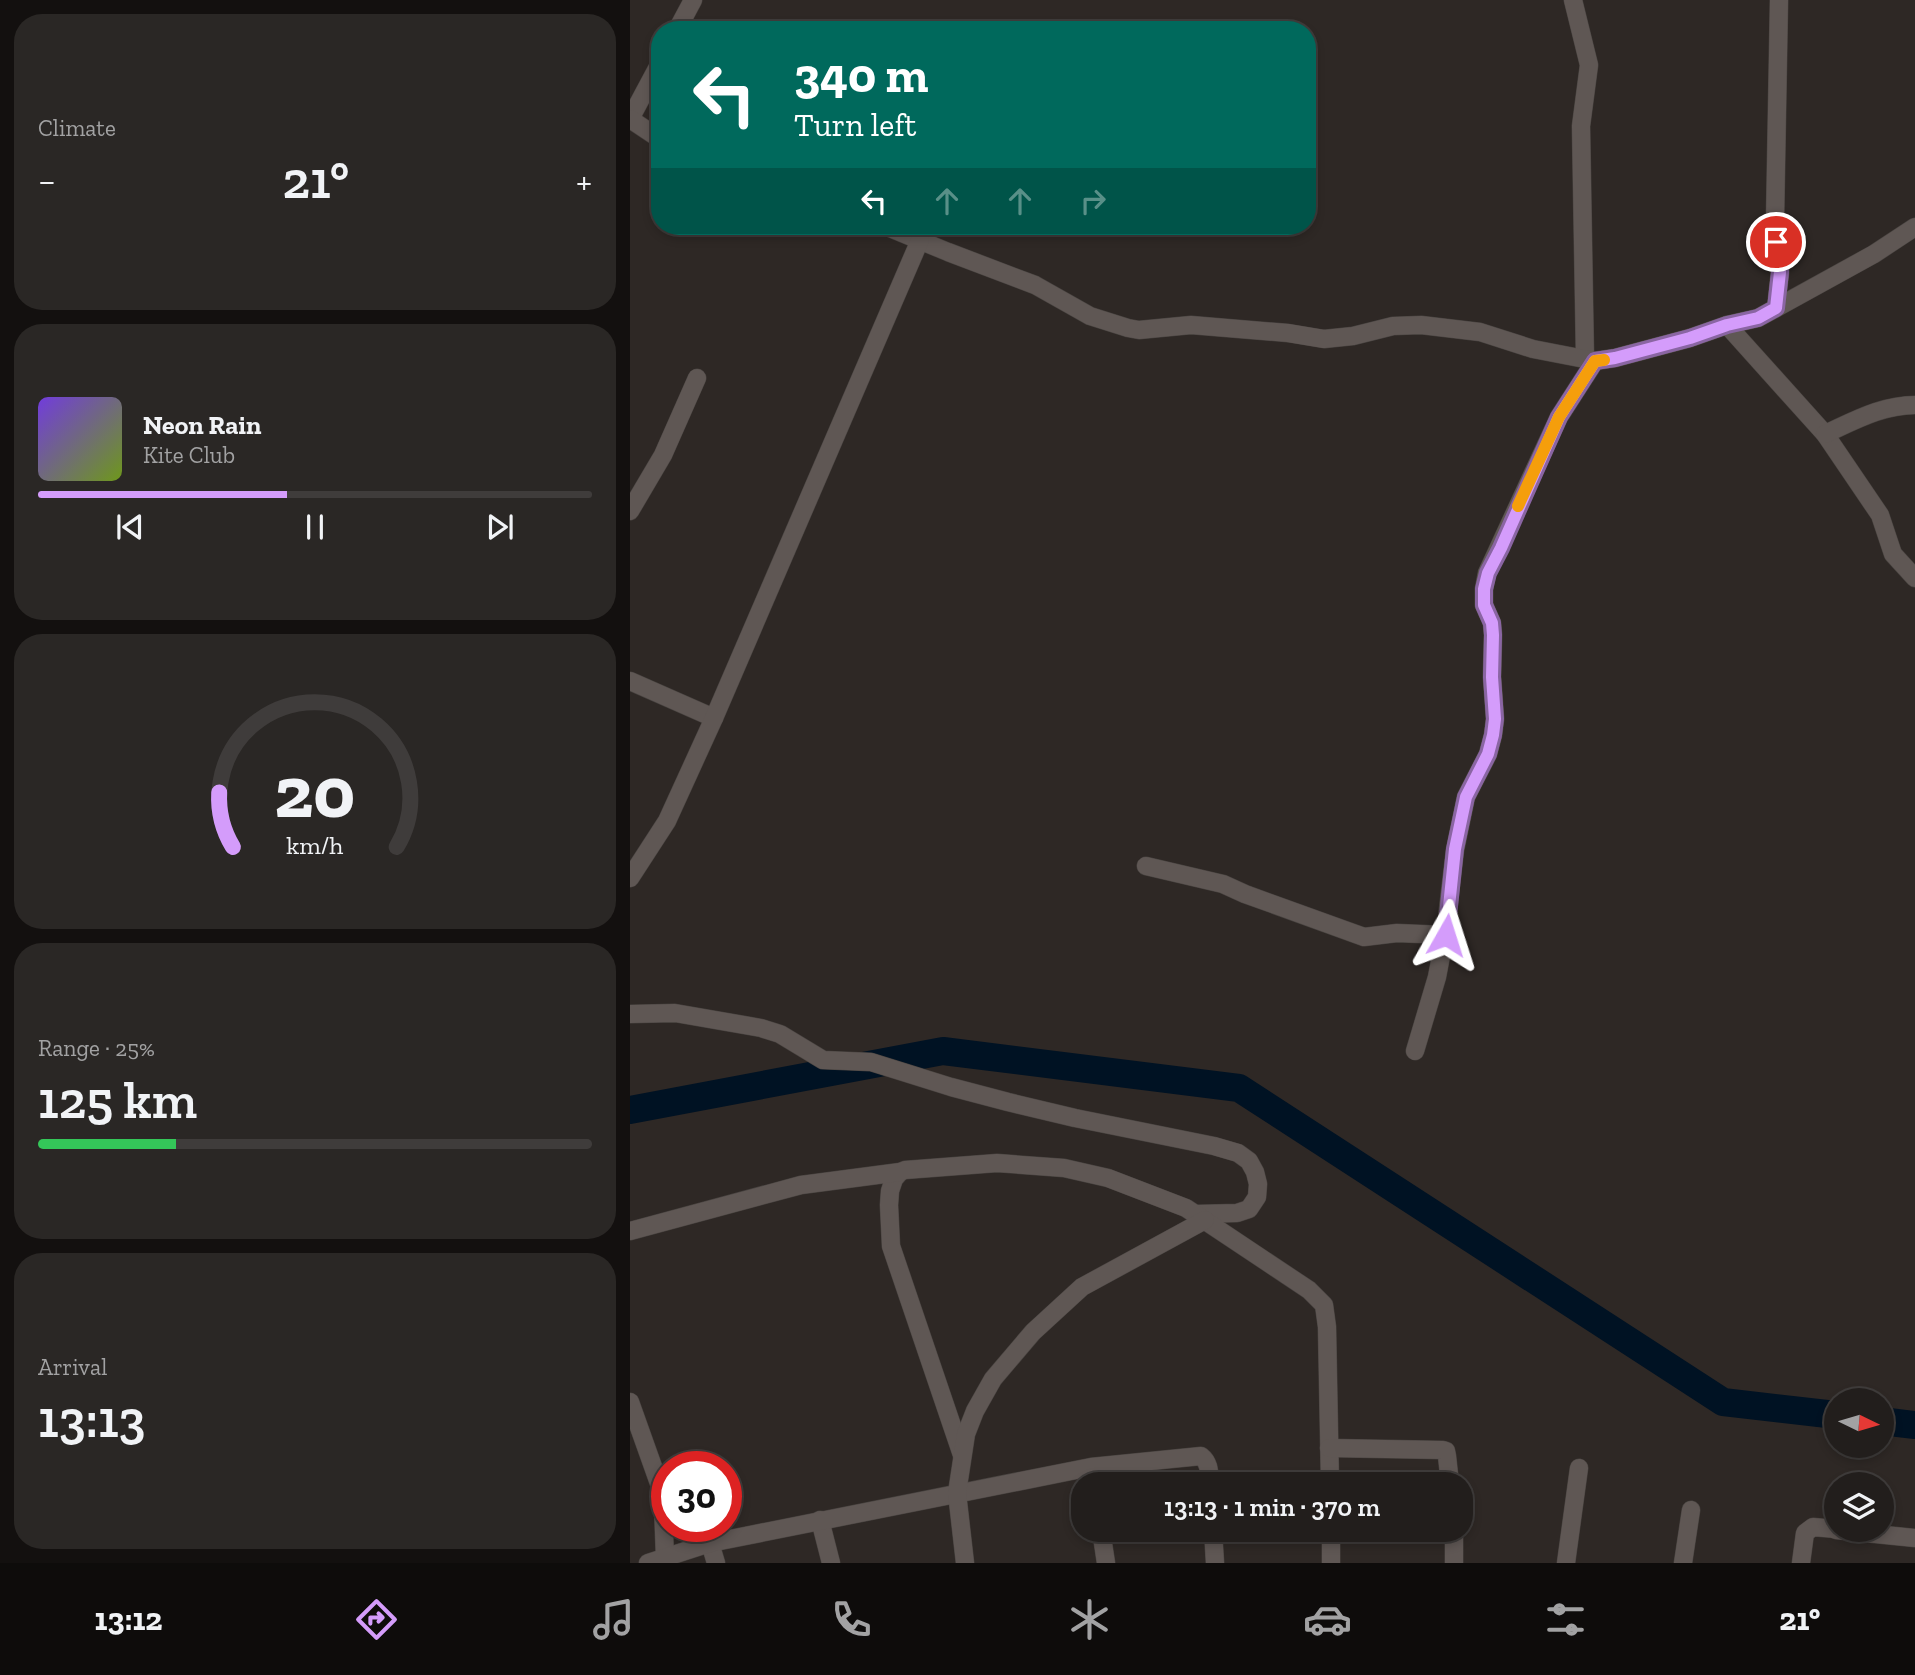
<!DOCTYPE html>
<html lang="en">
<head>
<meta charset="utf-8">
<style>
	body { margin:0; font-family:"Zilla Slab",serif; background:#2a2725; color:#f1f3f6; height:100vh; display:flex; flex-direction:column; font-size:26px; white-space:nowrap }
	* { box-sizing:border-box; margin:0 }
	p { font-size:23px; color:#a2a2a3 }
	.icon { flex:none; width:38px; height:38px; fill:none; stroke:currentColor; stroke-width:2; stroke-linecap:round; stroke-linejoin:round }
	.map { position:relative; flex:1; overflow:hidden }
	.panel { display:flex; flex-direction:column; gap:14px; padding:14px; background:#13100f; width:630px }
	.panel>* { flex:none }
	.hud { position:absolute; left:21px; top:21px; width:665px; height:214px; border-radius:28px; box-shadow:0 4px 10px #0003,0 0 0 2px #3f3c3b; background:#00695c; color:#fff; overflow:hidden }
	.needle { width:46px; rotate:95deg }
	.fabs { position:absolute; left:1194px; top:1388px; display:grid; gap:14px }
	.fabs a { display:grid; place-items:center; width:70px; height:70px; border-radius:50%; background:#221e1c; box-shadow:0 4px 10px #0003,0 0 0 2px #3f3c3b; font-size:35px }
	.speed { position:absolute; left:21px; top:1451px; display:flex; gap:14px; font-size:35px; font-weight:700; text-align:center }
	.speed>* { display:grid; place-content:center; width:91px; height:91px; border-radius:50%; background:#221e1c; box-shadow:0 4px 10px #0003,0 0 0 2px #3f3c3b; line-height:1 }
	.speed .limit { border:10px solid #d22; background:#fff; color:#111 }
	.pin { position:absolute; display:grid; place-items:center; width:60px; height:60px; color:#fff; margin:-30px; border:4px solid #fff; border-radius:50%; box-shadow:0 2px 7px #0007 }
	.me { position:absolute; width:77px; margin:-38px; rotate:6deg; stroke-linejoin:round; filter:drop-shadow(0 0 5px #0008) }
	.turn { display:flex; align-items:center; gap:24px; height:147px; padding:0 28px; font-size:32px }
	.turn .icon { width:91px; height:91px; stroke-width:2.5 }
	.turn b { display:block; font-size:49px; line-height:60px }
	.lanes { display:flex; align-items:center; height:66px; padding:0 28px; background:#0003; justify-content:center; gap:35px; direction:ltr }
	.lanes .off { opacity:.35 }
	.big { font-size:52px; font-weight:600; line-height:1.1 }
	.panel .widget { flex:1; display:flex; flex-direction:column; justify-content:center; gap:10px; min-width:0; padding:0 24px; border-radius:28px; background:#2a2725 }
	.panel .dial { align-items:center; gap:0 }
	.dial svg { height:182px; overflow:visible; fill:none; stroke:#3f3c3b; stroke-width:7; stroke-linecap:round; text-anchor:middle }
	.dial text { fill:#f1f3f6; stroke:none }
	.song { display:flex; align-items:center; gap:21px }
	.cover { width:84px; height:84px; border-radius:10px; background:linear-gradient(135deg,hsl(260 70% 55%),hsl(80 70% 35%)) }
	.played { height:7px; border-radius:4px; background:linear-gradient(90deg,#d49cfb 45%,#3f3c3b 45%) }
	.keys { display:flex; justify-content:space-around; direction:ltr }
	.heat { display:flex; justify-content:space-between; align-items:center; font-size:38px; direction:ltr }
	.charge { height:10px; border-radius:5px; background:linear-gradient(90deg,#34c759 25%,#3f3c3b 0) }
	.trip { position:absolute; left:441px; top:1472px; width:402px; height:70px; border-radius:28px; background:#221e1c; box-shadow:0 4px 10px #0003,0 0 0 2px #3f3c3b; font-weight:600; line-height:70px; text-align:center }
	.tabs { display:flex; height:112px; justify-content:space-around; align-items:center; background:#0e0c0b; color:#a2a2a3 }
	.tabs .icon { width:49px; height:49px }
	.tabs .selected { color:#d49cfb }
	.tabs b { font-size:32px; color:#f1f3f6 }
	main { display:flex; flex:1; min-height:0 }
	.map>svg:first-child { display:block }
	.lines { fill:none; stroke-linecap:round; stroke-linejoin:round }
	.river { stroke:#001223; stroke-width:28 }
	.street-casing { stroke:#484340; stroke-width:19 }
	.street { stroke:#5f5754; stroke-width:18 }
	.route-casing { stroke:#8a65a3; stroke-width:18 }
	.route { stroke:#d49cfb; stroke-width:12 }
	.slow { stroke:#f59e0b; stroke-width:12 }
</style>
</head>
<body>
<main>
<section class="panel">
<div class="widget"><p>Climate</p>
<div class="heat"><a>−</a><b class="big">21°</b><a>+</a></div>
</div>
<div class="widget">
<div class="song"><i class="cover"></i><div><b>Neon Rain</b><p>Kite Club</p></div></div>
<div class="played"></div>
<div class="keys"><svg class="icon" aria-label="previous" viewBox="0 0 24 24"><path d="M18 5L8 12l10 7zM5 5v14"/></svg><svg class="icon" aria-label="pause" viewBox="0 0 24 24"><path d="M8 5v14M16 5v14"/></svg><svg class="icon" aria-label="next" viewBox="0 0 24 24"><path d="M6 5l10 7-10 7zM19 5v14"/></svg></div>
</div>
<div class="widget dial"><svg viewBox="0 0 100 80">
<path d="M14 69A42 42 0 1 1 86 69"/>
<path d="M14 69A42 42 0 0 1 8 45" stroke="#d49cfb"/>
<text x="50" y="56" font-size="32" font-weight="700">20</text>
<text x="50" y="72" font-size="11">km/h</text>
</svg></div>
<div class="widget"><p>Range · 25%</p><b class="big">125 km</b><div class="charge"></div></div>
<div class="widget"><p>Arrival</p><b class="big">13:13</b></div>
</section>
<div class="map">
<svg width="1285" height="1563" viewBox="0 0 1285 1563">
	<rect width="100%" height="100%" fill="#2e2825"/>
	<g class="lines">
		<g class="river">
			<polyline points="0,1110 313,1051 609,1088 1093,1402 1206,1415"/>
			<polyline points="1251,1421 1285,1425"/>
		</g>
		<g class="street-casing">
			<g id="street">
				<polyline points="943,0 959,65 951,126 955,359"/>
				<polyline points="47,30 63,0"/>
				<polyline points="0,119 30,63"/>
				<polyline points="0,119 30,139"/>
				<polyline points="255,226 318,252 405,285 460,316 498,328 509,330 561,325 658,333 694,339 723,336 763,326 791,325 850,332 903,349 965,361 985,358 1060,338 1097,325 1128,318 1244,254 1285,227"/>
				<polyline points="1146,308 1150,272 1145,221 1149,0"/>
				<polyline points="1097,325 1195,434 1250,515 1263,554 1285,578"/>
				<path d="M 1195,434 C 1224,421 1252,405 1285,405"/>
				<polyline points="0,511 33,455 67,378"/>
				<polyline points="0,681 84,718"/>
				<polyline points="516,866 593,884 615,894 734,937 767,933 815,935"/>
				<polyline points="0,878 37,821 84,718 290,240"/>
				<polyline points="0,1014 45,1013 131,1028 150,1034 193,1060 241,1062 321,1087 378,1102 445,1118 584,1146 608,1153 619,1161 625,1172 628,1184 627,1197 619,1209 607,1213 565,1214"/>
				<polyline points="785,1051 807,977 815,935 825,850 836,797 858,754 863,735 865,719 862,677 863,635 862,623 854,605 854,589 857,573 929,417 965,361"/>
				<polyline points="270,1172 264,1179 260,1191 259,1205 261,1246 332,1455"/>
				<polyline points="0,1231 171,1185 270,1172 275,1170 367,1163 434,1168 478,1178 556,1208 679,1290 694,1305 697,1327 700,1484"/>
				<polyline points="0,1402 31,1489 33,1506 35,1558"/>
				<polyline points="699,1448 813,1450 816,1451 817,1456 820,1484"/>
				<polyline points="190,1520 201,1563"/>
				<polyline points="471,1530 476,1563"/>
				<polyline points="583,1530 585,1563"/>
				<polyline points="701,1530 701,1563"/>
				<polyline points="824,1530 824,1563"/>
				<polyline points="1206,1530 1285,1538"/>
				<polyline points="80,1543 86,1563"/>
				<path d="M 18,1563 L 80,1543 L 461,1467 L 571,1456 C 580,1463 579,1473 580,1484"/>
				<polyline points="335,1563 327,1493 336,1434 345,1411 363,1379 403,1332 452,1287 575,1220"/>
				<polyline points="936,1563 949,1468"/>
				<polyline points="1053,1563 1061,1510"/>
				<polyline points="1171,1563 1175,1533 1183,1527 1206,1529"/>
			</g>
		</g>
		<use href="#street" class="street"/>
	</g>
	<g class="lines">
		<g class="route-casing">
			<polyline id="route" points="816,935 825,849 836,797 858,754 863,735 865,719 862,677 863,635 862,623 854,605 854,589 858,573 871,548 929,417 965,361 985,358 1060,338 1097,325 1128,318 1146,308 1150,272 1146,242"/>
		</g>
		<use href="#route" class="route"/>
		<polyline class="slow" points="888,506 929,417 965,361 974,360"/>
	</g>
</svg>
<div class="fabs">
<a><svg class="needle" viewBox="-14 -14 28 28"><path d="M0-13l5 13h-10z" fill="#e53935"/><path d="M0 13l5-13h-10z" fill="#a2a2a3"/></svg></a>
<a><svg class="icon" aria-label="layers" viewBox="0 0 24 24"><path d="M12 4l9 5-9 5-9-5zM3 14l9 5 9-5"/></svg></a>
</div>
<div class="speed"><div class="limit">30</div></div>
<div class="pin" style="left:1146px;top:242px;background:#d93025"><svg class="icon" aria-label="arrive" viewBox="0 0 24 24"><path d="M6 21V4h12l-3 4 3 4H6"/></svg></div>
<svg class="me" style="left:816px;top:935px" viewBox="-20 -20 40 40"><path d="M0-17L14 15 0 8-14 15z" fill="#d49cfb" stroke="#fff" stroke-width="4"/></svg>
<div class="trip">13:13 · 1 min · 370 m</div>
<div class="hud">
<div class="turn"><svg class="icon" aria-label="left" viewBox="0 0 24 24"><path d="M17 20v-9H6M10 6l-5 5 5 5"/></svg><div><b>340 m</b>Turn left</div></div>
<div class="lanes"><svg class="icon" aria-label="left" viewBox="0 0 24 24"><path d="M17 20v-9H6M10 6l-5 5 5 5"/></svg><svg class="icon off" aria-label="ahead" viewBox="0 0 24 24"><path d="M12 20V5M6 11l6-6 6 6"/></svg><svg class="icon off" aria-label="ahead" viewBox="0 0 24 24"><path d="M12 20V5M6 11l6-6 6 6"/></svg><svg class="icon off" aria-label="right" viewBox="0 0 24 24"><path d="M7 20v-9h11M14 6l5 5-5 5"/></svg></div>
</div>
</div>
</main>
<nav class="tabs">
<b>13:12</b>
<svg class="icon selected" aria-label="directions" viewBox="0 0 24 24"><path d="M12 3l9 9-9 9-9-9zM9 14v-3h6M13 9l2 2-2 2"/></svg>
<svg class="icon" aria-label="music" viewBox="0 0 24 24"><path d="M9 18V5l10-2v13"/><circle cx="6" cy="18" r="3"/><circle cx="16" cy="16" r="3"/></svg>
<svg class="icon" aria-label="phone" viewBox="0 0 24 24"><path d="M5 4h4l2 5-3 2q2 4 5 5l2-3 5 2v4C11 20 4 13 5 4z"/></svg>
<svg class="icon" aria-label="climate" viewBox="0 0 24 24"><path d="M12 3v18M4 7l16 10M4 17L20 7"/></svg>
<svg class="icon" aria-label="car" viewBox="0 0 24 24"><path d="M5 17H2v-5l4-1 3-4h7l3 4 3 1v5h-3M9 17h6M6 11h13"/><circle cx="7" cy="17" r="2"/><circle cx="17" cy="17" r="2"/></svg>
<svg class="icon" aria-label="filters" viewBox="0 0 24 24"><path d="M4 7h16M4 17h16"/><circle cx="9" cy="7" r="2"/><circle cx="15" cy="17" r="2"/></svg>
<b>21°</b>
</nav>
</body>
</html>
